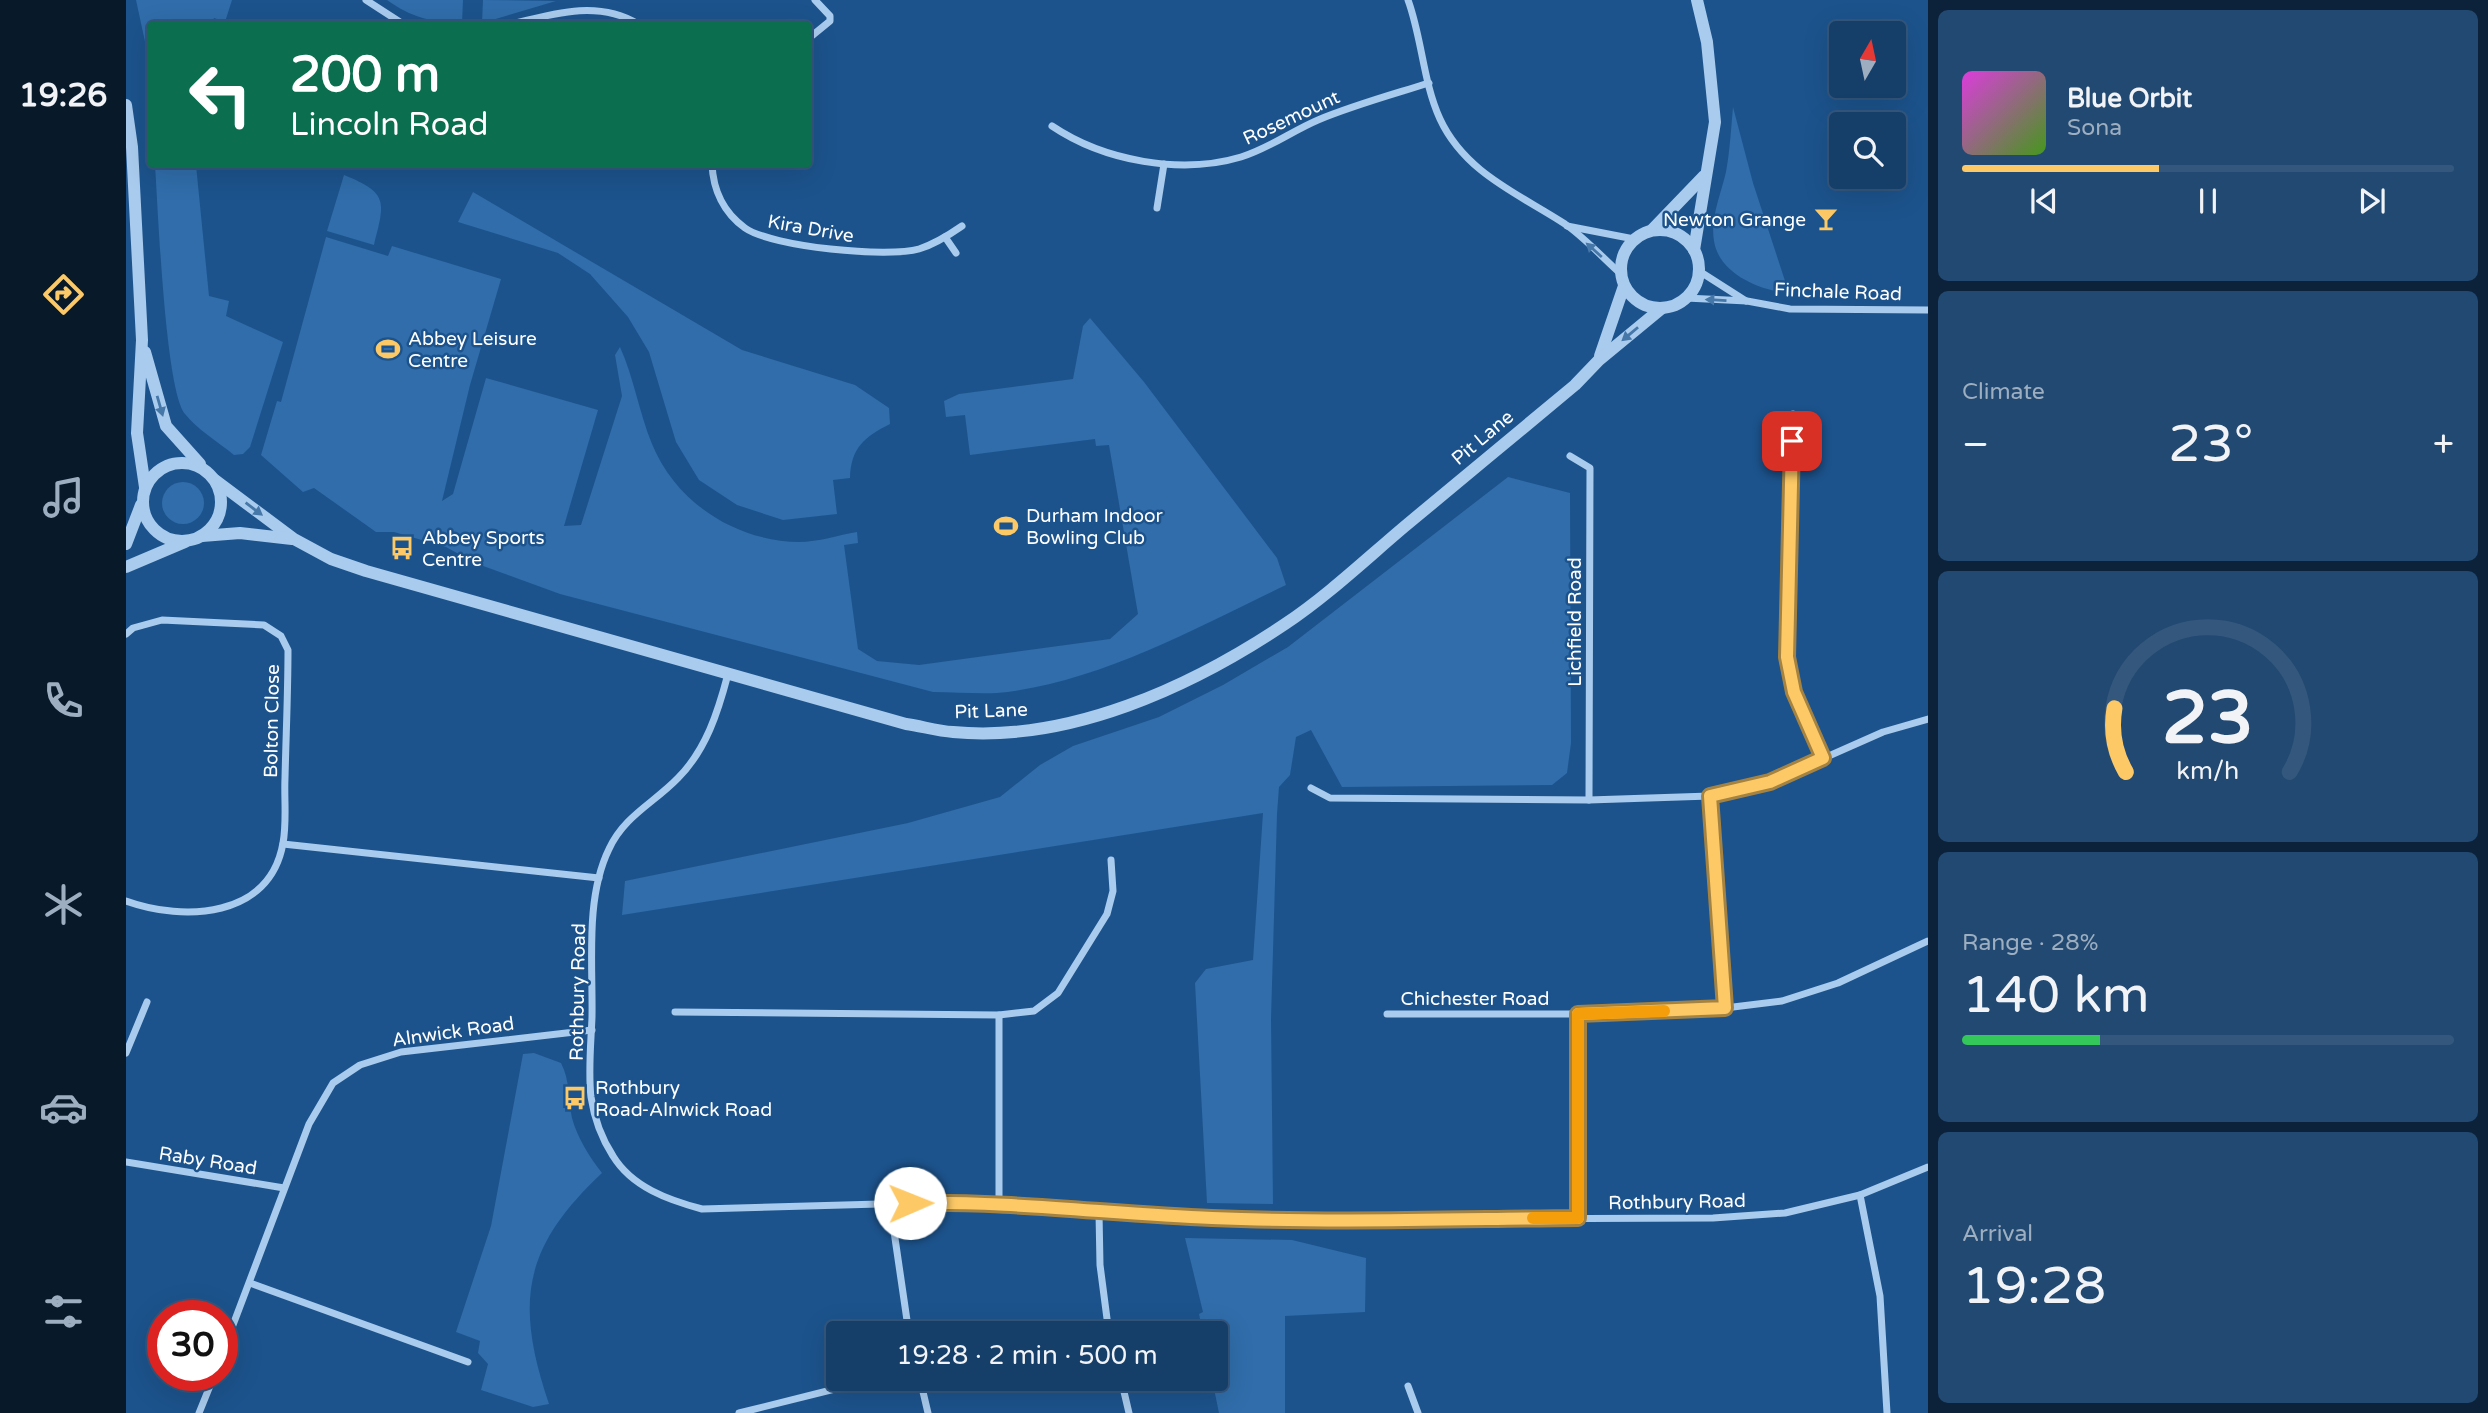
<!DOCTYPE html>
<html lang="en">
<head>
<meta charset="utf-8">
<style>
	body { margin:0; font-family:"Varela Round",sans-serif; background:#224971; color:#f1f3f6; height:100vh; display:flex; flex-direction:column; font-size:26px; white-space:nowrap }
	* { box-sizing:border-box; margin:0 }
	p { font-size:23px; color:#9daec0 }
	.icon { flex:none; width:38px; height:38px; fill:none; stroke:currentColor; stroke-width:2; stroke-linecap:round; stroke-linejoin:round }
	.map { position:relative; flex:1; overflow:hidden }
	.side { display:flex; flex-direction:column; gap:10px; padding:10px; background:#0c223a; width:560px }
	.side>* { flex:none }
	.top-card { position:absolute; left:21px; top:21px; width:665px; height:147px; border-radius:7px; box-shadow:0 7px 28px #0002,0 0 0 2px #34577d; background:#0b6e4f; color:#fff; overflow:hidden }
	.needle { width:46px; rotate:9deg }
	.buttons { position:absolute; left:1703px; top:21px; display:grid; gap:14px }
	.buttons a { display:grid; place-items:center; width:77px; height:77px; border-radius:7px; background:#153e69; box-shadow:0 7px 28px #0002,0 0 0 2px #34577d; font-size:35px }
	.speed { position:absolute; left:21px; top:1300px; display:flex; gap:14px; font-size:35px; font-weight:700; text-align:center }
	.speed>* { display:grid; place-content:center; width:91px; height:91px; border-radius:50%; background:#153e69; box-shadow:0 7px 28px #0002,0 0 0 2px #34577d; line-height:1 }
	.speed .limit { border:10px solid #d22; background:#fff; color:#111 }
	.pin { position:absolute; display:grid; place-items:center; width:60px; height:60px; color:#fff; margin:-30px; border-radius:14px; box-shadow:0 4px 10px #0006 }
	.me { position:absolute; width:77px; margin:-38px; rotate:89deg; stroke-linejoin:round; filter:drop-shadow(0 0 5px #0008) }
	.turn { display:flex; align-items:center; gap:24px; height:147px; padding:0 28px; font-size:32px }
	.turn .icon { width:91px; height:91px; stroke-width:2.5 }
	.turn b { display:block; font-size:49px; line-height:60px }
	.big { font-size:52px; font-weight:600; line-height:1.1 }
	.side .tile { flex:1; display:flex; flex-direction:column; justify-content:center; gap:10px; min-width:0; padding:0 24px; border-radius:10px; background:#224971 }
	.side .dial { align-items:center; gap:0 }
	.dial svg { height:182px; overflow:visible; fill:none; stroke:#34577d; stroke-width:7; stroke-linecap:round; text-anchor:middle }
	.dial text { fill:#f1f3f6; stroke:none }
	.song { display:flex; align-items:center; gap:21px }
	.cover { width:84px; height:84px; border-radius:10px; background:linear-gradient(135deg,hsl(300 70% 55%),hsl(100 70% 35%)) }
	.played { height:7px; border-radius:4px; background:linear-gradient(90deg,#fdc966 40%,#34577d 40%) }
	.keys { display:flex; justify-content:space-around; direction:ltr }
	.heat { display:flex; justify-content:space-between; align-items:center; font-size:38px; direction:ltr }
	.charge { height:10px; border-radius:5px; background:linear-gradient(90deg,#34c759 28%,#34577d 0) }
	.trip { position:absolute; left:700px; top:1321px; width:402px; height:70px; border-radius:7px; background:#153e69; box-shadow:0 7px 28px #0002,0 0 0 2px #34577d; font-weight:600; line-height:70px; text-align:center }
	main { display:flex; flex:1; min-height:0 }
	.tabs { display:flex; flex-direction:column; width:126px; justify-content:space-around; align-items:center; background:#08192a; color:#9daec0 }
	.tabs .icon { width:49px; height:49px }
	.tabs .active { color:#fdc966 }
	.tabs b { font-size:32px; color:#f1f3f6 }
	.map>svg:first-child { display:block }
	.green { fill:#306daa }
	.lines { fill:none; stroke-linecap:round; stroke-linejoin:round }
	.minor { stroke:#a9cbed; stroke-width:7 }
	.tertiary { stroke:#a9cbed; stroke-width:12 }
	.oneway { fill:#4677a9 }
	.route-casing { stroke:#a48342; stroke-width:18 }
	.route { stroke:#fdc966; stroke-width:12 }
	.slow { stroke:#f59e0b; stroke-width:12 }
	.labels { text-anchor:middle; stroke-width:5; stroke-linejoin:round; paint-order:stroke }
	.street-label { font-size:19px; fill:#fff; stroke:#1c538c }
	.poi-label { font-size:19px; fill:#fff; stroke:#1c538c; text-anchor:start }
</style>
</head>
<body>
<main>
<nav class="tabs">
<b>19:26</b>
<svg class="icon active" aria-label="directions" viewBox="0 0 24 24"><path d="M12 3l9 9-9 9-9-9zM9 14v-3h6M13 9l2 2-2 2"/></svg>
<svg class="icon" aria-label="music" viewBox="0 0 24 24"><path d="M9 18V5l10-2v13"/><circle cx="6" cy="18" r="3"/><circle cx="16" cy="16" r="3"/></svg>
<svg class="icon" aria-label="phone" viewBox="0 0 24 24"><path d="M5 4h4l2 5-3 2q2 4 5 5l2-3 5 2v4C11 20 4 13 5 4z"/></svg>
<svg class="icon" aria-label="climate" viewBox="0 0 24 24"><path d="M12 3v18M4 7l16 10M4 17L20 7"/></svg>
<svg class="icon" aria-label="car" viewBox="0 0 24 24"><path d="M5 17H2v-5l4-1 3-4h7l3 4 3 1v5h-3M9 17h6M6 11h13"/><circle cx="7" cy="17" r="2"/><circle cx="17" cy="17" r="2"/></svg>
<svg class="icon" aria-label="filters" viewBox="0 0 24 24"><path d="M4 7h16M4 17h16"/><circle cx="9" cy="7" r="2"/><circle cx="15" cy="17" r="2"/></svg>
</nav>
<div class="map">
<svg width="1802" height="1413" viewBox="0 0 1802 1413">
	<rect width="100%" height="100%" fill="#1c538c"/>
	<g class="green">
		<polygon points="10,0 106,0 99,22 88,18 85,24 24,24 24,95 21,51"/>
		<path d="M 261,0 L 337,0 L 336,24 C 308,23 284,17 261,0 Z"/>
		<polygon points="357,0 430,1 356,23"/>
		<path d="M 1607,107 L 1627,183 L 1663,293 C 1635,291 1593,274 1588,241 C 1584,218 1595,194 1600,172 C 1604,150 1605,129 1607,107 Z"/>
		<path d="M 29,165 L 70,165 L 83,296 L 103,301 L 100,316 L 157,342 L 124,447 L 117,454 L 108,455 C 92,442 71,429 59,414 C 39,389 32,206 29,165 Z"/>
		<path d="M 218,175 C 263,193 259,202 248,245 L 201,231 Z"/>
		<path d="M 347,192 L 616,350 L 729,385 L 763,408 L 764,424 C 738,437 725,448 724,478 L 707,480 L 711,514 L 657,520 L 611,505 L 573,480 L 550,442 L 523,352 L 502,317 L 464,274 L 432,253 L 332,222 Z"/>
		<path d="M 200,237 L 262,256 L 266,246 L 375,279 L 344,385 L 316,501 L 327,494 L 360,378 L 472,410 L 438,526 L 455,525 L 496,396 L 489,355 L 494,347 C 508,378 513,412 526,444 C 550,503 610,541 673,542 C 692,542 713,535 731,532 L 732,543 L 718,545 L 732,649 L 751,661 L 793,665 L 984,639 L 1012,614 L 983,445 L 970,446 L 969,439 L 844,455 L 839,415 L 820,417 L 818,401 L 833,394 L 947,379 L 957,326 L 964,318 L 1018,382 L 1151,558 L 1160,585 C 1072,627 970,684 871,693 C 850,694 828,692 807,692 L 434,594 L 349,563 L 320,547 L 268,532 L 250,532 L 188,488 L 177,492 L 135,455 L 151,401 L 155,402 Z"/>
		<polygon points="1382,477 1444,493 1445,743 1441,773 1426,785 1216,787 1185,730 1170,737 1164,775 1153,787 1151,814 1145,1019 1147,1204 1081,1203 1069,983 1080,969 1127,960 1137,813 496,915 499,881 782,823 874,797 914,765 947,746 1033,717 1097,685 1162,647"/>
		<circle cx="57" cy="503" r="21"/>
		<path d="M 408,1053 L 435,1063 C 444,1080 442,1099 446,1118 C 451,1137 464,1158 476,1173 C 396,1248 389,1303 423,1404 L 407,1407 L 355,1390 L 362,1364 L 352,1353 L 354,1341 L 330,1332 L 365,1226 L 397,1054 Z"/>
		<polygon points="1059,1238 1166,1240 1240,1258 1239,1312 1159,1316 1159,1413 1093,1413 1086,1379 1090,1379 1090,1334 1077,1333 1073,1314 1077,1312"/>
	</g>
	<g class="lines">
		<g class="minor">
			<polyline points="240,0 277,24"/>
			<path d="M 1282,0 C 1296,38 1297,82 1314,119 C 1339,173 1393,194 1439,224 C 1459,238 1477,258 1495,274"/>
			<path d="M 386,24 C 429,13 473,0 512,24"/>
			<polyline points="682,39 704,21 704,16 689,0"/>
			<path d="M 926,126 C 978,161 1055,175 1115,157 C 1142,149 1166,131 1192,120 C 1228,105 1265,95 1303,83"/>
			<path d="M 586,164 C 587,190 598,213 619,228 C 646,247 762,258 793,249 C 809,244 823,235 836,226"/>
			<polyline points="1031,208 1038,164"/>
			<polyline points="1441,226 1508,239"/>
			<polyline points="819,237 830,253"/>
			<polyline points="1573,271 1620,301"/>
			<polyline points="1560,298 1621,301 1664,309 1802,310"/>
			<polyline points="1667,414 1662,657 1668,692 1697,758"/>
			<polyline points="1444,456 1464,468 1463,800"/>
			<path d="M 0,634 L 7,628 L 36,620 L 138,625 L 155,636 L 162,650 C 162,692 160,735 159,778 C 158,799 161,822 157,843 C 144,918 58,922 0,901"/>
			<path d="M 602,674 C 592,712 580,750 552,778 C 528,803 498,816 483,849 C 459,898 467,964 466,1017 C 465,1043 462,1071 465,1097 C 468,1117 476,1139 487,1156 C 506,1187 542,1200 576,1209 L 826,1202 L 973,1213 L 1144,1220 L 1587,1218 L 1659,1213 L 1734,1195 L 1802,1167"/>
			<polyline points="1185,788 1204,798 1463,800 1584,796 1644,782 1757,732 1802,719"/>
			<polyline points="1584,796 1599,1008"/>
			<polyline points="157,844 473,878"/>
			<polyline points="549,1012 873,1015 908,1011 932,993 981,914 987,891 985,860"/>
			<polyline points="1261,1014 1452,1014 1599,1008 1656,1001 1712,983 1802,941"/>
			<polyline points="1452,1014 1452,1218"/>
			<polyline points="0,1053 21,1002"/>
			<polyline points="0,1162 158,1188"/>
			<polyline points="1734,1195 1754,1296 1761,1413"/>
			<polyline points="764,1204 783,1334"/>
			<polyline points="873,1206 873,1015"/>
			<polyline points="973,1213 974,1265 983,1334"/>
			<polyline points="124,1283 342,1362"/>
			<polyline points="96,1354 183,1124 207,1083 234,1065 275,1052 466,1030"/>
			<polyline points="794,1379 802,1413"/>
			<polyline points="995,1379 1003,1413"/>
			<polyline points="1282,1386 1292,1413"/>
			<polyline points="73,1413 88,1376"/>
			<polyline points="613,1413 749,1379"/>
		</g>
		<g class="tertiary">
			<polyline points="0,105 6,147 16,340 11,433 19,487"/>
			<circle cx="1534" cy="269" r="39"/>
			<polyline points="1526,230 1578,176"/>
			<polyline points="1568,250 1589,122 1581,42 1571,0"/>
			<polyline points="19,352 40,426 74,464"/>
			<polyline points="1474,356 1498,286"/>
			<circle cx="56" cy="502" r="39"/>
			<path d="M 89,480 L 168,539 L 205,559 L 240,571 L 780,724 C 795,726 811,731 827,732 C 943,743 1065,687 1159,624 C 1201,596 1239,560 1278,527 C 1335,480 1392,432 1449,385 L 1473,360 L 1536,308"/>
			<polyline points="76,536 114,533 166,539"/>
			<polyline points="0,544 15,505"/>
			<polyline points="0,567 59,542"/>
		</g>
	</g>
	<defs><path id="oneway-solid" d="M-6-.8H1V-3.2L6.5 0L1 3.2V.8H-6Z" transform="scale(1.75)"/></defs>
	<g class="oneway">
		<use href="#oneway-solid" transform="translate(1468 250) rotate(-138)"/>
		<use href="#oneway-solid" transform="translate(1590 300) rotate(-177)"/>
		<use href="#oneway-solid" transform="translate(1504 334) rotate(140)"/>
		<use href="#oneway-solid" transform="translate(34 406) rotate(74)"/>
		<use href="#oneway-solid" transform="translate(128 509) rotate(37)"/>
	</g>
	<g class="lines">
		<g class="route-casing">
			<path id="route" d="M 784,1203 C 884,1201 986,1214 1086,1218 C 1207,1223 1330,1219 1452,1218 L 1452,1014 L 1599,1008 L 1584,796 L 1644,782 L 1697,758 L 1668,692 L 1661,657 L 1666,441"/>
		</g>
		<use href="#route" class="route"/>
		<polyline class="slow" points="1407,1218 1452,1218 1452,1014 1538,1011"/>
	</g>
	<defs>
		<g id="bar-bare" transform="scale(1.89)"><path d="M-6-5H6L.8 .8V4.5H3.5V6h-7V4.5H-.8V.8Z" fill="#fdc966" stroke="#1c538c" stroke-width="2.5" paint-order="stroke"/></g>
		<g id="stadium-bare" transform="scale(1.89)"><path d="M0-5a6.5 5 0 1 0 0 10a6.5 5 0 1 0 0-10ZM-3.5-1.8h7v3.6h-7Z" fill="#fdc966" stroke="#1c538c" stroke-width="2.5" paint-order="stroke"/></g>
		<g id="bus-bare" transform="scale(1.89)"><path d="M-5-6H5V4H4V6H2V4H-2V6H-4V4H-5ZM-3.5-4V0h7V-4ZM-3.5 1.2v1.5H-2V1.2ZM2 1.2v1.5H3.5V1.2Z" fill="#fdc966" stroke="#1c538c" stroke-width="2.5" paint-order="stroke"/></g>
	</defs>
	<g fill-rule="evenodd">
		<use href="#bar-bare" x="1700" y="219"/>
		<use href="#stadium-bare" x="262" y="349"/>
		<use href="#stadium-bare" x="880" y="526"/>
		<use href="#bus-bare" x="276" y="548"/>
		<use href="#bus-bare" x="449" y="1098"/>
	</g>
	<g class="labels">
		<g class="street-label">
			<text transform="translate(1165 117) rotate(-25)" y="7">Rosemount</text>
			<text transform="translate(685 228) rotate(10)" y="7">Kira Drive</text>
			<text transform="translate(1712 291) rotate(2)" y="7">Finchale Road</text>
			<text transform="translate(1356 437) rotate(-40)" y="7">Pit Lane</text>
			<text transform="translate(1448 622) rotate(-90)" y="7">Lichfield Road</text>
			<text transform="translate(865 710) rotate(-2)" y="7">Pit Lane</text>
			<text transform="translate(145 721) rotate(-89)" y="7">Bolton Close</text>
			<text transform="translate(451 992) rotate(-89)" y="7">Rothbury Road</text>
			<text x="1349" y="1005">Chichester Road</text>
			<text transform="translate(327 1031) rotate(-8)" y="7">Alnwick Road</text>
			<text transform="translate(82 1160) rotate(9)" y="7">Raby Road</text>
			<text transform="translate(1551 1201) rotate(-1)" y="7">Rothbury Road</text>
		</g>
		<g class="poi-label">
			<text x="1680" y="226" text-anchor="end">Newton Grange</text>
			<text x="282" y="345">Abbey Leisure<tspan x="282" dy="22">Centre</tspan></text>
			<text x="900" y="522">Durham Indoor<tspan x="900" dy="22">Bowling Club</tspan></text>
			<text x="296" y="544">Abbey Sports<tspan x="296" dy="22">Centre</tspan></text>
			<text x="469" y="1094">Rothbury<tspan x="469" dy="22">Road-Alnwick Road</tspan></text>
		</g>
	</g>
</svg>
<div class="buttons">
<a><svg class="needle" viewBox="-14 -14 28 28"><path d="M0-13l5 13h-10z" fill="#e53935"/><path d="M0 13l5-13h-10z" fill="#9daec0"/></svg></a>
<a><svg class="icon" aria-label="search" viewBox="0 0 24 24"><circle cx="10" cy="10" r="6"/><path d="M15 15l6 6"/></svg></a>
</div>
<div class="speed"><div class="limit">30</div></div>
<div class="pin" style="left:1666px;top:441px;background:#d93025"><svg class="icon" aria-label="arrive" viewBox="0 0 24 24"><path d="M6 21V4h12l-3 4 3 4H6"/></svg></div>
<svg class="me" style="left:784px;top:1203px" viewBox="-20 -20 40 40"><circle r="19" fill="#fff"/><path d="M0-13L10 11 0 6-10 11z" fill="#fdc966"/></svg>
<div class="trip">19:28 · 2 min · 500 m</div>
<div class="top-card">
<div class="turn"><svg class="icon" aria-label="left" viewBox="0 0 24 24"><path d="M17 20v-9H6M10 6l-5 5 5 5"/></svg><div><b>200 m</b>Lincoln Road</div></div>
</div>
</div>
<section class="side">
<div class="tile">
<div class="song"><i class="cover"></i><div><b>Blue Orbit</b><p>Sona</p></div></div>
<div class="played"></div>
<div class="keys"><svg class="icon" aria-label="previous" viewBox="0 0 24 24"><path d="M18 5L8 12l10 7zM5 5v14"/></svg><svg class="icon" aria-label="pause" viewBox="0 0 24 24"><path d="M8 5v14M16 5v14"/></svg><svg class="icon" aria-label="next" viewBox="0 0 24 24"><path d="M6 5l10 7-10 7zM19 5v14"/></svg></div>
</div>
<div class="tile"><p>Climate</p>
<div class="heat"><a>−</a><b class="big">23°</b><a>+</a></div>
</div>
<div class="tile dial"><svg viewBox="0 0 100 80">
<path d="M14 69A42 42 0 1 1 86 69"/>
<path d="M14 69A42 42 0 0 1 9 41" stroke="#fdc966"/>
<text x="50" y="56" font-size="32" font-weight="700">23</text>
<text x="50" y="72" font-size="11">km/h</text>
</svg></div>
<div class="tile"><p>Range · 28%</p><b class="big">140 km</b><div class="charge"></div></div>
<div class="tile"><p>Arrival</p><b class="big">19:28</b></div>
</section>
</main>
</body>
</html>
